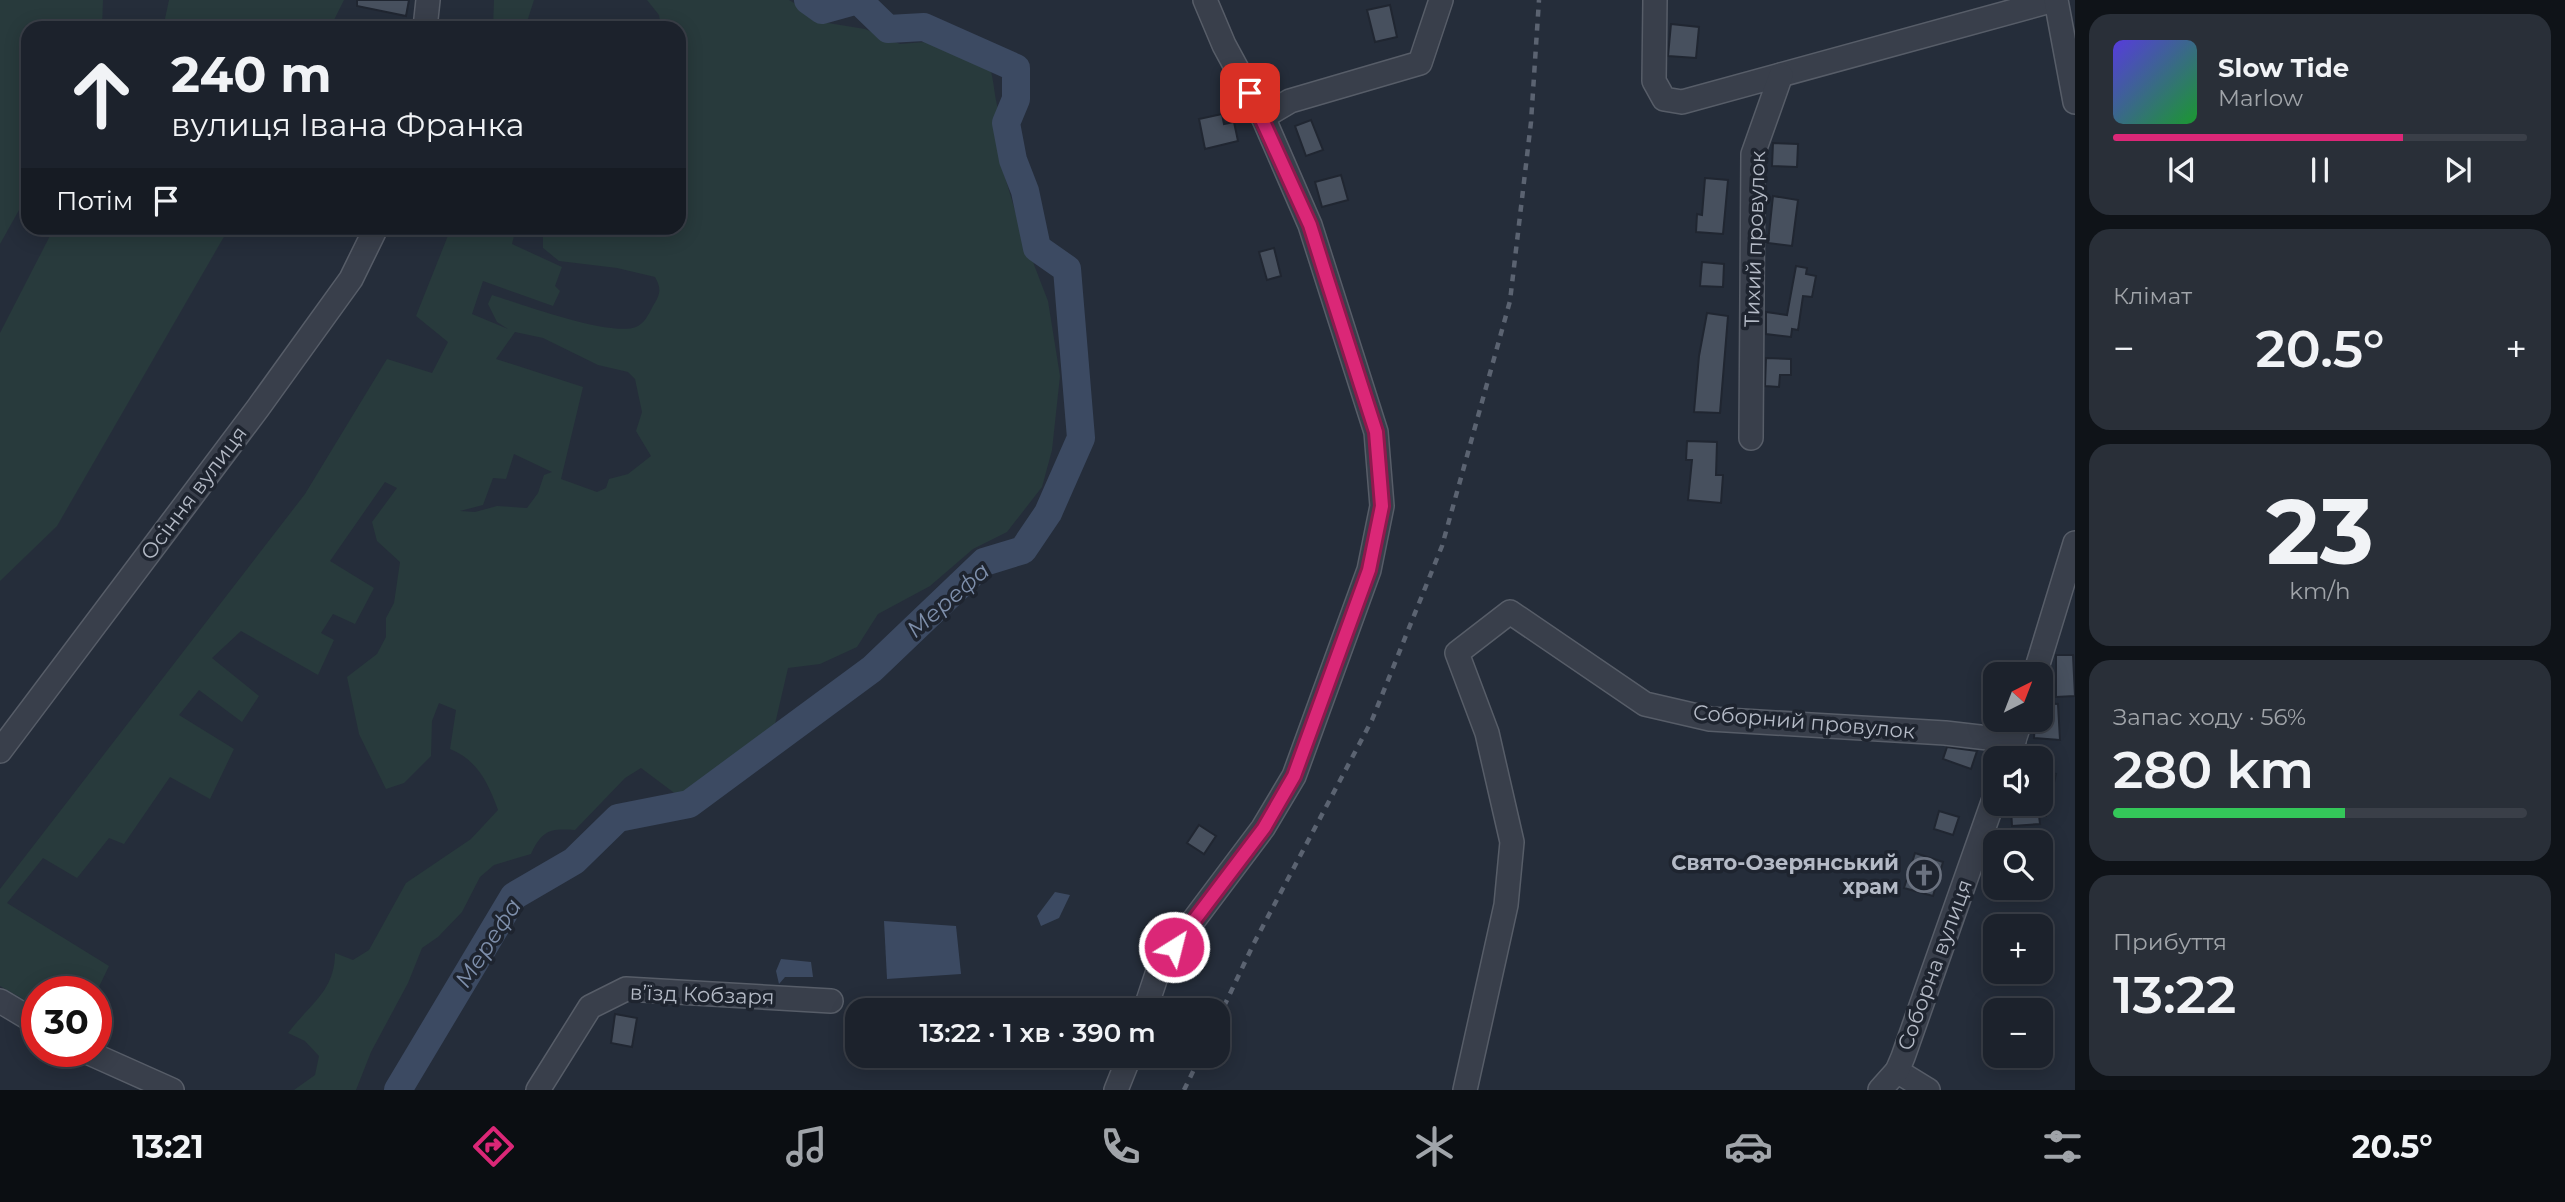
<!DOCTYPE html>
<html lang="uk">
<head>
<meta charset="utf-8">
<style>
	body { margin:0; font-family:Montserrat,sans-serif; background:#292f38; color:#f1f3f6; height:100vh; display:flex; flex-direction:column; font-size:26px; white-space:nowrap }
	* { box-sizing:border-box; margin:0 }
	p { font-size:23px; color:#a0a4a9 }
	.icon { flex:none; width:38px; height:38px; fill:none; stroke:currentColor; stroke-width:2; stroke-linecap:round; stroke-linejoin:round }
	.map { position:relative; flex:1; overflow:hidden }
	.side { display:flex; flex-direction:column; gap:14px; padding:14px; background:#0f1318; width:490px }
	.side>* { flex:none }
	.hud { position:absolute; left:21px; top:21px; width:665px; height:214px; border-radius:21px; box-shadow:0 4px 18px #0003,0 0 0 2px #3a3f48; background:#1c222c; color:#f1f3f6; overflow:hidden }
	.needle { width:46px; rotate:42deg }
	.fabs { position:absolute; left:1983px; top:662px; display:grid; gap:14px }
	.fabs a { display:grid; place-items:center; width:70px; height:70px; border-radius:14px; background:#1c222c; box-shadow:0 4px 18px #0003,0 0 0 2px #3a3f48; font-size:35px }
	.speed { position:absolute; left:21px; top:976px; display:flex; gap:14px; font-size:35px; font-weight:700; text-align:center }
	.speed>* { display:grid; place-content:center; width:91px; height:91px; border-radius:50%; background:#1c222c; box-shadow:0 4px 18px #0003,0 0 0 2px #3a3f48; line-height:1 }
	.speed .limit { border:10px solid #d22; background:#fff; color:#111 }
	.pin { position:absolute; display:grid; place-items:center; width:60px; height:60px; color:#fff; margin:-30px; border-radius:14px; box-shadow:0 4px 10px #0006 }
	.me { position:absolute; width:77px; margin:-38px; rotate:36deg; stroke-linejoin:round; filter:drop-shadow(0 0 5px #0008) }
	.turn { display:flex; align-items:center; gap:24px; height:147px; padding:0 35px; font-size:32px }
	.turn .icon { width:91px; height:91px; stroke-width:2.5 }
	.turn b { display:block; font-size:49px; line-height:60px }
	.then { display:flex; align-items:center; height:66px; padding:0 35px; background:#0003; gap:14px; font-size:26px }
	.big { font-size:52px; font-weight:600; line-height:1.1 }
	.side .card { flex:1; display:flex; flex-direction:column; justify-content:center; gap:10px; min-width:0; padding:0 24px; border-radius:21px; background:#292f38 }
	.side .dial { align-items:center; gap:0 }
	.dial b { font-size:91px; line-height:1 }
	.song { display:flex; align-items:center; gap:21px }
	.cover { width:84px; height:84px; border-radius:10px; background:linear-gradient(135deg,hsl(250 70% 55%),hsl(130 70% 35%)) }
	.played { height:7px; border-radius:4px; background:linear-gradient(90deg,#db2777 70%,#3a3f48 70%) }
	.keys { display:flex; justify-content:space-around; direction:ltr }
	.heat { display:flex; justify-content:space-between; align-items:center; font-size:38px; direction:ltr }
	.charge { height:10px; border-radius:5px; background:linear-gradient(90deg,#34c759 56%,#3a3f48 0) }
	.trip { position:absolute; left:845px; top:998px; width:385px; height:70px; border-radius:21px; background:#1c222c; box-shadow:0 4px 18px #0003,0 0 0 2px #3a3f48; font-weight:600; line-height:70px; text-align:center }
	.tabs { display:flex; height:112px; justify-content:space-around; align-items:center; background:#0b0e12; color:#a0a4a9 }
	.tabs .icon { width:49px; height:49px }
	.tabs .active { color:#db2777 }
	.tabs b { font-size:32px; color:#f1f3f6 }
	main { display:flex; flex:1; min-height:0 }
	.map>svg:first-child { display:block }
	.green { fill:#283a3c; fill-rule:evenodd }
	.water { fill:#3c4a62 }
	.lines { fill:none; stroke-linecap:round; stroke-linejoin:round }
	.river { stroke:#3c4a62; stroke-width:28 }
	.building { fill:#47505e; stroke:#202631; stroke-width:2 }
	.minor-casing { stroke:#575d68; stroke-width:26 }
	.minor { stroke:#393f4b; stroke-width:23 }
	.rail { stroke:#5b6371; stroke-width:4.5; stroke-dasharray:7 7; stroke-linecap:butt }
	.route-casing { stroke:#8e194d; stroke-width:18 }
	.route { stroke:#db2777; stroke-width:12 }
	.labels { text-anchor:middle; stroke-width:7; stroke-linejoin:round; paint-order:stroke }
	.street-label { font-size:21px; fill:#b4bac6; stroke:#1e242f }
	.poi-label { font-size:21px; font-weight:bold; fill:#b4bac6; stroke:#1e242f; text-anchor:end }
	.water-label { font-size:23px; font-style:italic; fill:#7e8fab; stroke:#1e242f }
</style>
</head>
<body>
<main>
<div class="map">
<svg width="2075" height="1090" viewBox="0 0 2075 1090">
	<rect width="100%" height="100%" fill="#252d3a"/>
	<g class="green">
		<polygon points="0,0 103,0 102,28 28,28 28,194 0,244"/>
		<polygon points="169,0 344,0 330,28 163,28"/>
		<polygon points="494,0 534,0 526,25 534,28 493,28"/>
		<path d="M 647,0 L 789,0 L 828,23 L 865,29 L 900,44 L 937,41 L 989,65 C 996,83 993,110 1006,123 L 1000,160 L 1021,231 L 1048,301 L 1060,376 L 1052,450 L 1042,487 L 1007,532 L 973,549 L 930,586 L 878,614 L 857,647 L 820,664 L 788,668 L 775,724 L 735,764 L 703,785 L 689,804 L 641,768 L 625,778 L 575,830 C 550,828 542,830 531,854 L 494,865 L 480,877 L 462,912 L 438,937 L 422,948 L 408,983 L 371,1052 L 356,1090 L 294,1090 L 315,1075 L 319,1056 L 305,1041 L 288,1033 C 310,1004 335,991 335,953 L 353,960 L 369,950 L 406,883 L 471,839 L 498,810 C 488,782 477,760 450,749 L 456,710 L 439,703 L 432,721 L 431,756 L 404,783 L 386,789 L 359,734 L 347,677 L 377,654 L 386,637 L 386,618 L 394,603 L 400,562 L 377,541 L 372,522 L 397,488 L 385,482 L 330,561 L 374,588 L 355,624 L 333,614 L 321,633 L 334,640 L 318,675 L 241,631 L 212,658 L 259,696 L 242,722 L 199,690 L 179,715 L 234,749 L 210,799 L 170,777 L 124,844 L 109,838 L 77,878 L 43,858 L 7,903 L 109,966 L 96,993 L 37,992 L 37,1007 L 0,986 L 0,889 L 305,494 L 387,359 L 432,373 L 448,342 L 416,316 L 451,228 L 516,228 L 512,244 L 562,267 L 555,286 L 560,291 L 553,306 L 483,281 L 472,314 L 508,329 L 497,322 L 488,304 L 492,295 C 521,304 611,337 636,327 C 644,324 649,314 653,306 C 660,295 662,289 655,277 L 617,268 L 559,261 L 543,248 L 543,228 L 679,228 L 679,28 L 661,28 L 659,15 ZM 515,332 L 543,338 L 598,365 L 628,372 L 635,379 L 642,412 L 636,431 L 651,456 L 628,474 L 609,479 L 606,488 L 597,492 L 561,479 L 583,387 L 496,359 ZM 514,454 L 552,472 L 544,475 L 538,493 L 527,508 L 497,506 L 475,512 L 460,511 L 483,505 L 493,478 L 506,479 Z"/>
		<polygon points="54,228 229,228 57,526 0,581 0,333"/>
	</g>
	<g class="water">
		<polygon points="1055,892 1070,895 1059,918 1041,926 1037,916"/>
		<polygon points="884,921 956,926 961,974 887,979"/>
		<polygon points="781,959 811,962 813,977 785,977 779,984 776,971"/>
	</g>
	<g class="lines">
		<polyline class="river" points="398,1090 514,896 574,861 618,818 689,804 872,669 984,562 1023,550 1048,513 1081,438 1067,269 1037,248 1025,191 1013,160 1006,123 1016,99 1016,68 924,27 888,29 858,0 822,10 808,0"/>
	</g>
	<g class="building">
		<polygon points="357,0 409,0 406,16 357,6"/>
		<polygon points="1390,5 1397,37 1375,42 1367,10"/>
		<polygon points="1671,24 1699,27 1696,58 1668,56"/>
		<polygon points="1222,114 1224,124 1234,122 1238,141 1205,149 1199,119"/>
		<polygon points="1311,120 1323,150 1306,156 1295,126"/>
		<polygon points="1773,143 1798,144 1797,167 1772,166"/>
		<polygon points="1341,175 1348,200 1322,207 1315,182"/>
		<polygon points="1705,178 1728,180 1723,234 1696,232 1697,214 1702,215"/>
		<polygon points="1773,196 1798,200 1792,246 1768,243"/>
		<polygon points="1274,248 1281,276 1267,280 1259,252"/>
		<polygon points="1702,262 1724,264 1723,287 1700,286"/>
		<polygon points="1796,266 1807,268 1806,274 1816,276 1812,297 1803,296 1798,330 1792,329 1791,337 1766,334 1766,312 1787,315"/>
		<polygon points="1707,313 1728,316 1720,413 1694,412 1699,356"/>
		<polygon points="1766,358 1791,359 1791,375 1780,375 1779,387 1765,386"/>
		<polygon points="1687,441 1717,442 1716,475 1723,475 1721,503 1688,500 1692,460 1686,460"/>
		<polygon points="2056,655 2073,655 2075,696 2056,697"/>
		<polygon points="2040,703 2058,704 2060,740 2034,738 2035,721 2040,721"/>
		<polygon points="1947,747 1977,751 1971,769 1943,759"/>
		<polygon points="2040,770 2056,774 2046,816 2040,816"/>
		<polygon points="2038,807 2040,824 2012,826 2011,809"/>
		<polygon points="1939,811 1959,817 1953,835 1934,829"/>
		<polygon points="1199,825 1216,836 1204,854 1187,843"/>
		<polygon points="1915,853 1943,862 1933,896 1904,888"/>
		<polygon points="615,1014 637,1018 632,1047 611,1043"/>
	</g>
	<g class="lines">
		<g class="minor-casing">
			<g id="minor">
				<polyline points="1655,0 1654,81 1664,99 1682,102 2054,0"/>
				<polyline points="2056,0 2075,102"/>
				<polyline points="425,28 428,0"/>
				<polyline points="1263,117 1290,101 1420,63 1441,0"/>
				<polyline points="1751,438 1753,154 1781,75"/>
				<polyline points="2035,674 2075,543"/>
				<polyline points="0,751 258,408 351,279 376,228"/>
				<polyline points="2008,758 2021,719"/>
				<polyline points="0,1001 37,1023"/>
				<polyline points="1145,1010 1160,965 1263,828 1294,776 1369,570 1382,506 1376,432 1310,225 1263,117 1224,45 1205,0"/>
				<polyline points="87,1052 172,1090"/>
				<polyline points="1897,1071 1928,1090"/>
				<polyline points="538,1090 590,1007 626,989 831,1001"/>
				<polyline points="1116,1090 1130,1055"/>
				<polyline points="1465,1090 1506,905 1512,842 1487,733 1457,653 1510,612 1645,704 1710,719 1945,733 2014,741"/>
				<polyline points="1880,1090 1897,1071 1903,1057 1995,796"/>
			</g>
		</g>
		<use href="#minor" class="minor"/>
		<g class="rail">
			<polyline points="1218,1019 1254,943 1372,720 1442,546 1510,301 1531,122 1539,0"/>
			<polyline points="1184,1090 1201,1055"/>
		</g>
	</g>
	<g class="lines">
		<g class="route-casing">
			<polyline id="route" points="1174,947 1264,828 1294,776 1369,570 1382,506 1376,432 1326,276 1310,225 1250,93"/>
		</g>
		<use href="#route" class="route"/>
	</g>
	<defs>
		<g id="church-ring" transform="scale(1.75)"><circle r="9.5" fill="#1e242f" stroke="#6b7280" stroke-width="1.5"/><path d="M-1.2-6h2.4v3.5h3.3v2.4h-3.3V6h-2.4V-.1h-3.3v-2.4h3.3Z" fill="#6b7280"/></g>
	</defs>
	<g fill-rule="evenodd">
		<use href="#church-ring" x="1924" y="875"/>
	</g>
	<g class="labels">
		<g class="street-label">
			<text transform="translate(1755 239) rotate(-88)" y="7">Тихий провулок</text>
			<text transform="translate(194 493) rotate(-53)" y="7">Осіння вулиця</text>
			<text transform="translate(1804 722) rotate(5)" y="7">Соборний провулок</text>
			<text transform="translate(1935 965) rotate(-70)" y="7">Соборна вулиця</text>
			<text transform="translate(702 995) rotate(2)" y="7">в’їзд Кобзаря</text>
		</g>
		<g class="poi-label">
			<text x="1899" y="870">Свято-Озерянський<tspan x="1899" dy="24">храм</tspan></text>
		</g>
		<g class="water-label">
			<text transform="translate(948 600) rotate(-41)" y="8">Мерефа</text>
			<text transform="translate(488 943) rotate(-57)" y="8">Мерефа</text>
		</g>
	</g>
</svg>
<div class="fabs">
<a><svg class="needle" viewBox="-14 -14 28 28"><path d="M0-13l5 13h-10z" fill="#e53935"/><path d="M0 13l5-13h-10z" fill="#a0a4a9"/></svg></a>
<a><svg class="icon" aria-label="sound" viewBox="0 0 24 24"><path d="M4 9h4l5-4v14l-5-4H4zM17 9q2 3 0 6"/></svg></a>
<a><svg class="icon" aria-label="search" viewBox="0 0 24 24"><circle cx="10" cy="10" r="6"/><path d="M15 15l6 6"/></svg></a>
<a>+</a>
<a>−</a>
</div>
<div class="speed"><div class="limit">30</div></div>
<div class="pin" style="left:1250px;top:93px;background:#d93025"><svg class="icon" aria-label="arrive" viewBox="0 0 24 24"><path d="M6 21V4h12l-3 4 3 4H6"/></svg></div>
<svg class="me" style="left:1174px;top:947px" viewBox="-20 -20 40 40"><circle r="17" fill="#db2777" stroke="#fff" stroke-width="3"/><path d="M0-11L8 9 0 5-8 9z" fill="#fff"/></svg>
<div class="trip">13:22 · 1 хв · 390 m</div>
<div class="hud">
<div class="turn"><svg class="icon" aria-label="ahead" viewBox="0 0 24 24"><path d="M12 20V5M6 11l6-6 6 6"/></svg><div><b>240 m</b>вулиця Івана Франка</div></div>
<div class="then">Потім<svg class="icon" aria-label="arrive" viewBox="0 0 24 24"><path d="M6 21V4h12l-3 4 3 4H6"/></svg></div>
</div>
</div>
<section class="side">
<div class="card">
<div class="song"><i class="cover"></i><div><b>Slow Tide</b><p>Marlow</p></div></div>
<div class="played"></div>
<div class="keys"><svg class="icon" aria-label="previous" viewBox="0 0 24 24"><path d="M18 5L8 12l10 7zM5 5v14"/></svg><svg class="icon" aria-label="pause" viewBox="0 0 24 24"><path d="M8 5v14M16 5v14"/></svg><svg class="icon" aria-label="next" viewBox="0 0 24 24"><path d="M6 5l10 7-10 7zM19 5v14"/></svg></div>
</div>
<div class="card"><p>Клімат</p>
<div class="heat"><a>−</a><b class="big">20.5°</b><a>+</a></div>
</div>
<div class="card dial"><b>23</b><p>km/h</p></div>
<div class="card"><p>Запас ходу · 56%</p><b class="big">280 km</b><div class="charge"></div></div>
<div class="card"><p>Прибуття</p><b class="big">13:22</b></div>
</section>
</main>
<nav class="tabs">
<b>13:21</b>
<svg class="icon active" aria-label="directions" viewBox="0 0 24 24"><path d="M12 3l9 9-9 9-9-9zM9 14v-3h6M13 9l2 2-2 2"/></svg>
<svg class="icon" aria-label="music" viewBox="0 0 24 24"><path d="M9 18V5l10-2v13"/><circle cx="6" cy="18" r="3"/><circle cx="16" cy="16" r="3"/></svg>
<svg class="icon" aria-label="phone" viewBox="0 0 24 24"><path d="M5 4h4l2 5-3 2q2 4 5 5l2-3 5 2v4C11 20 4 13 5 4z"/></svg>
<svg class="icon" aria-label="climate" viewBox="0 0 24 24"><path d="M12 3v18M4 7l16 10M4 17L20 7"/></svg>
<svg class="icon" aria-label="car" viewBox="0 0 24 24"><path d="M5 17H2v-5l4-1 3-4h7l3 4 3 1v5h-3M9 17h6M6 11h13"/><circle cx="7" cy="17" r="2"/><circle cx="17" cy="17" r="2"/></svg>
<svg class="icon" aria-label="filters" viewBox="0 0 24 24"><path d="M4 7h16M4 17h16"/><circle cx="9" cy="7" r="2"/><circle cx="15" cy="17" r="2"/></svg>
<b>20.5°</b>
</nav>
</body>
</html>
